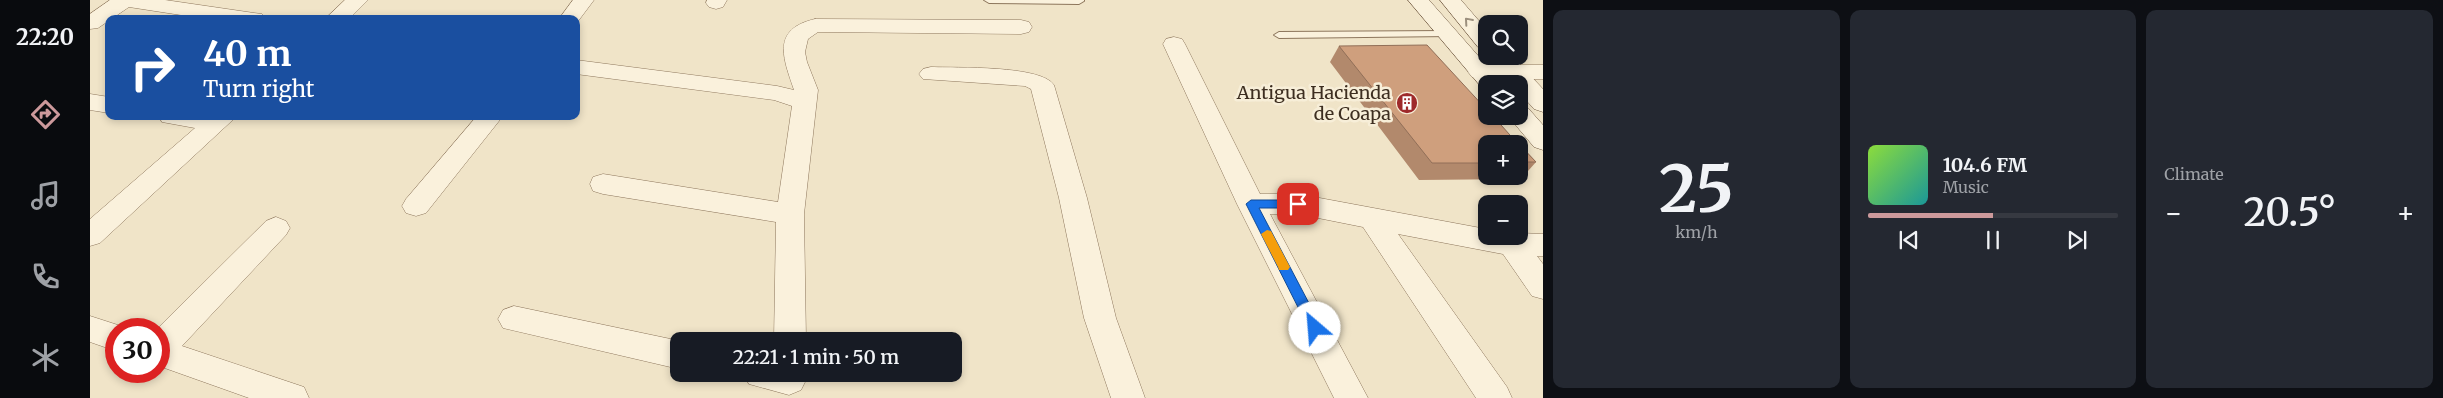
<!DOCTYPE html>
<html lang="en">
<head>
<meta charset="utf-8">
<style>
	body { margin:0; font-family:Merriweather,serif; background:#242831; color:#f1f3f6; height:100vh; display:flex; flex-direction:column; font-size:19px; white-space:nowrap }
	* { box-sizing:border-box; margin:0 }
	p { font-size:16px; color:#9ea1a6 }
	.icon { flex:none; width:28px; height:28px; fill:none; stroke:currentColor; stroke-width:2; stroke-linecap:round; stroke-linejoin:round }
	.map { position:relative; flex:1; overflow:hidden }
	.panel { display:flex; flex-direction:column; gap:10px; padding:10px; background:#0d0f14; width:900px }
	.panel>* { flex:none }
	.banner { position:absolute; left:15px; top:15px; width:475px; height:105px; border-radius:10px; box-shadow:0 2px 8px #0003; background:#1a4fa0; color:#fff; overflow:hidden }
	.tools { position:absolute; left:1388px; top:15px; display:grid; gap:10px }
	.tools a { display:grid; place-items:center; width:50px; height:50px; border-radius:10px; background:#171b24; box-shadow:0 2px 8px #0003; font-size:25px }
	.speed { position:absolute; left:15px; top:318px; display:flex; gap:10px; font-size:25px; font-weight:700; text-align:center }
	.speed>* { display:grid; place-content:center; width:65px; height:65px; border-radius:50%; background:#171b24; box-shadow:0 2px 8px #0003; line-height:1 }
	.speed .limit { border:8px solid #d22; background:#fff; color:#111 }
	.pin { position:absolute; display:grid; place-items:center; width:42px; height:42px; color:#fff; margin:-21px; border-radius:10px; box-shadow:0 2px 8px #0006 }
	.me { position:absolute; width:55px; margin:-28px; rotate:333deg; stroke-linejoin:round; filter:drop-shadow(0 0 4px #0008) }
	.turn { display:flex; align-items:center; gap:18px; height:105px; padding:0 15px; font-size:22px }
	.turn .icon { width:65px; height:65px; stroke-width:2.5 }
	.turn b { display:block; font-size:35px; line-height:42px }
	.big { font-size:38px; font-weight:600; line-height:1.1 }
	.panel .tile { flex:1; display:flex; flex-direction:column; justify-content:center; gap:8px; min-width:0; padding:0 18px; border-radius:10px; background:#242831 }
	.panel .dial { align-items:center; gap:0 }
	.dial b { font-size:65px; line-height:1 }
	.song { display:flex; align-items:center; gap:15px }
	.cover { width:60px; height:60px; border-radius:8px; background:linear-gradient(135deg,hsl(90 70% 55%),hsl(180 70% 35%)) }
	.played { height:5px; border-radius:2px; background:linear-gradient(90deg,#cc999b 50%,#363941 50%) }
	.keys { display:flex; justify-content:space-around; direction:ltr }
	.heat { display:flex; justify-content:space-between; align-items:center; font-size:28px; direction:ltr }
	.panel .tiles { flex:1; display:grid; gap:10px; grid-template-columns:repeat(3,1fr) }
	.trip { position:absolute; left:580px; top:332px; width:292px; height:50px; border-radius:10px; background:#171b24; box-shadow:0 2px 8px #0003; font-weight:600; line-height:50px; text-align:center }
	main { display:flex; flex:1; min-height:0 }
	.tabs { display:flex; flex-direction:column; width:90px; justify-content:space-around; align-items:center; background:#090b0e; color:#9ea1a6 }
	.tabs .icon { width:35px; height:35px }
	.tabs .on { color:#cc999b }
	.tabs b { font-size:22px; color:#f1f3f6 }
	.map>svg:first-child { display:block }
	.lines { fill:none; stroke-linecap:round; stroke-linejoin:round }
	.lane-casing { stroke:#8d765c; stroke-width:2 }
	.street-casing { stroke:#8d765c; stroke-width:1 }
	.secondary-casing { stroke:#6f573f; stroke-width:1 }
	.lane { fill:#faf1dc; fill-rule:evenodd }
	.street { fill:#faf1dc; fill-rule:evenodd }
	.secondary { fill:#faf1dc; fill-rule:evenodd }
	.wall { fill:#b2896c }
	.building { fill:#cf9f7d; stroke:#916f58 }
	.oneway { stroke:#9c907e }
	.route { fill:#1a73e8; stroke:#114b97 }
	.slow { fill:#f59e0b }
	.labels { text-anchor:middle; stroke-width:5; stroke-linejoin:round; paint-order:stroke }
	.poi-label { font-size:18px; fill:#3d2e20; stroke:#f7eed8; text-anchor:end }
</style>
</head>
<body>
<main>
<nav class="tabs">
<b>22:20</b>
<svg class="icon on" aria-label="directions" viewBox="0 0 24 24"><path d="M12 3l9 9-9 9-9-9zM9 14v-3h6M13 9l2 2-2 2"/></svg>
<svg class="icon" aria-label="music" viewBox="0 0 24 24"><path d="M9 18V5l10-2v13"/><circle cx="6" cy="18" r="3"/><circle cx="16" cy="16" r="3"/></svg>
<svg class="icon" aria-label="phone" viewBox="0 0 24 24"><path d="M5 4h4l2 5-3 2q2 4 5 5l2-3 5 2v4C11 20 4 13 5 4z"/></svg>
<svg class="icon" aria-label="climate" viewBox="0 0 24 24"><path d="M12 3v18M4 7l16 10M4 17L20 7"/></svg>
</nav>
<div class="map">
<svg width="1453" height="398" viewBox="0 0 1453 398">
	<rect width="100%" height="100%" fill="#f0e4c8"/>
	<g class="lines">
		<g class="lane-casing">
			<g id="lane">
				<polygon points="894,0 994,0 994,1 989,4 899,3"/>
				<polygon points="1356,31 1361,34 1360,36 1189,38 1184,35 1189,32"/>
			</g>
		</g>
		<g class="street-casing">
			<g id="street">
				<polygon points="20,0 75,0 164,13 172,14 175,19 117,19 39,7 8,28 0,29 0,14"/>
				<polygon points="255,0 278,0 259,19 235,19"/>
				<polygon points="483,0 504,0 486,24 486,19 469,19"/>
				<polygon points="617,0 637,0 633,7 626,9 619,7 616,3"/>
				<path d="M 725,19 L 931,20 L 939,22 L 942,27 L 939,32 L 931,34 L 728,32 L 718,39 L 715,52 L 717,62 L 728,90 L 714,214 L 716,341 L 684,341 L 686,222 L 513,194 L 503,191 L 500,184 L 503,177 L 513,174 L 688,202 L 702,106 L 684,100 L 486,74 L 486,60 L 687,86 L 704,90 C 693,58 681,29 725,19 Z"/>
				<polygon points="1084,37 1092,39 1095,44 1170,194 1208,194 1396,229 1396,236 1429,236 1429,233 1453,234 1453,256 1447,256 1453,264 1453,299 1442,296 1413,254 1308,234 1417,387 1422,398 1386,398 1273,227 1208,214 1180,214 1278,398 1244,398 1147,204 1073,44 1076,39"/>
				<polygon points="1390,65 1453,65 1453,79 1390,79 1382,77 1378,72 1382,67"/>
				<path d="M 841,67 C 866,68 951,65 964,85 L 997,198 L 1026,318 L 1055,398 L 1021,398 L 994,318 L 969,198 L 941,89 L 935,86 L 833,79 L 829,74 L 833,69 Z"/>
				<polygon points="0,94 19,97 19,113 0,110"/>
				<polygon points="69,116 147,116 10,243 0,246 0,219 105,128 72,122"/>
				<polygon points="387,116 413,116 336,213 326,216 316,213 312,206 316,199"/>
				<polygon points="186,217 196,221 200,228 196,235 92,346 214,387 219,398 159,398 69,366 67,329 176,221"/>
				<polygon points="424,306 590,341 589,369 413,328 408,319 413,310"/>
				<polygon points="0,316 37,328 26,329 26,351 0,342"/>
				<polygon points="654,374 713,374 716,380 711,390 699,395 659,384"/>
			</g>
		</g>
		<g class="secondary-casing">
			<g id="secondary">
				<polygon points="1318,0 1339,0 1413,84 1396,84 1396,90 1393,89"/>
				<polygon points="1350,0 1371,0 1396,29 1396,49 1388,47"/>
				<polygon points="1398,56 1422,56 1453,89 1453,112 1444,109 1429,92 1429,84 1421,84"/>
				<polygon points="1429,106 1438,108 1453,125 1453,150 1444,147 1418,116 1429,116"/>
			</g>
		</g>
		<use href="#lane" class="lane"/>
		<use href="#street" class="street"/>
		<use href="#secondary" class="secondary"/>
	</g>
	<polygon class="wall" points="1249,46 1396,144 1396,176 1429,176 1429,144 1446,162 1431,179 1329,180 1240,62"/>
	<g class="building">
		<polygon points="1337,45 1396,109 1396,116 1403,116 1428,144 1396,144 1396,163 1342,163 1249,46"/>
		<polygon points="1429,144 1446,162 1429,162"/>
	</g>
	<defs><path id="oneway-chevron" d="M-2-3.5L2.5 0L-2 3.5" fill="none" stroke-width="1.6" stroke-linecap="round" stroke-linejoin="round" transform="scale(1.25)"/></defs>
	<use class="oneway" href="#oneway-chevron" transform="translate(1378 21) rotate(-131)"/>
	<polygon class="route" points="1161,200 1208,200 1214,204 1208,208 1169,208 1232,328 1230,331 1220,331 1156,204"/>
	<polygon class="slow" points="1177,230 1181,231 1200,267 1198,270 1189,270 1188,267 1171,234"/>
	<defs>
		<g id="building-disc" transform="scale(1.125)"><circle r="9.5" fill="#9e2a2b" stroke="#f7eed8"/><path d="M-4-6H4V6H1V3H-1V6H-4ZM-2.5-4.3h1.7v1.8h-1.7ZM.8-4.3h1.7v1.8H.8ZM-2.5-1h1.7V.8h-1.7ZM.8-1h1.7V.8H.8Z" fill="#fff"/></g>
	</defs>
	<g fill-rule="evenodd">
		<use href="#building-disc" x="1317" y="103"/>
	</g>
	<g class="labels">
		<g class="poi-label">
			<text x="1301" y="99">Antigua Hacienda<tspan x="1301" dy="21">de Coapa</tspan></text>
		</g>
	</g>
</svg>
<div class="tools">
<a><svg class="icon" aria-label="search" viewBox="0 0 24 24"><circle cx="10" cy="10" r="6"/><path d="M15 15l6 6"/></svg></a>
<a><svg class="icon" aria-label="layers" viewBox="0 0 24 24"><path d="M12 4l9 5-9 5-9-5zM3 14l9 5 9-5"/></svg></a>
<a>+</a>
<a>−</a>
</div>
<div class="speed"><div class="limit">30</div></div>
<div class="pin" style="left:1208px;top:204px;background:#d93025"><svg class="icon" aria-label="arrive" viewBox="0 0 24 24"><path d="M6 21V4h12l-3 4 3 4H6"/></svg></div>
<svg class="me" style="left:1225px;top:328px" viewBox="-20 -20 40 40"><circle r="19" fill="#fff"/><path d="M0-13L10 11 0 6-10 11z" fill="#1a73e8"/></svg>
<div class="trip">22:21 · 1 min · 50 m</div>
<div class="banner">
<div class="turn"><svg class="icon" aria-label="right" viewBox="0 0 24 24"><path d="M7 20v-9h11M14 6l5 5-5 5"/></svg><div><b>40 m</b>Turn right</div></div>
</div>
</div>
<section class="panel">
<div class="tiles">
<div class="tile dial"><b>25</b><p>km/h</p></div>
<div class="tile">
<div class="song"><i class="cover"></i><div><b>104.6 FM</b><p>Music</p></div></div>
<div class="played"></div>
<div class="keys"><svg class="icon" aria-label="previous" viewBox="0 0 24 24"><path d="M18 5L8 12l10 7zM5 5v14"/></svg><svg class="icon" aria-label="pause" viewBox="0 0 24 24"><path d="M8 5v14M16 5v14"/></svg><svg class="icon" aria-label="next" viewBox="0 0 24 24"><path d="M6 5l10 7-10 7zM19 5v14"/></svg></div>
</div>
<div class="tile"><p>Climate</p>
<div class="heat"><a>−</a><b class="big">20.5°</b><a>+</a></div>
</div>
</div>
</section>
</main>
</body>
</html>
